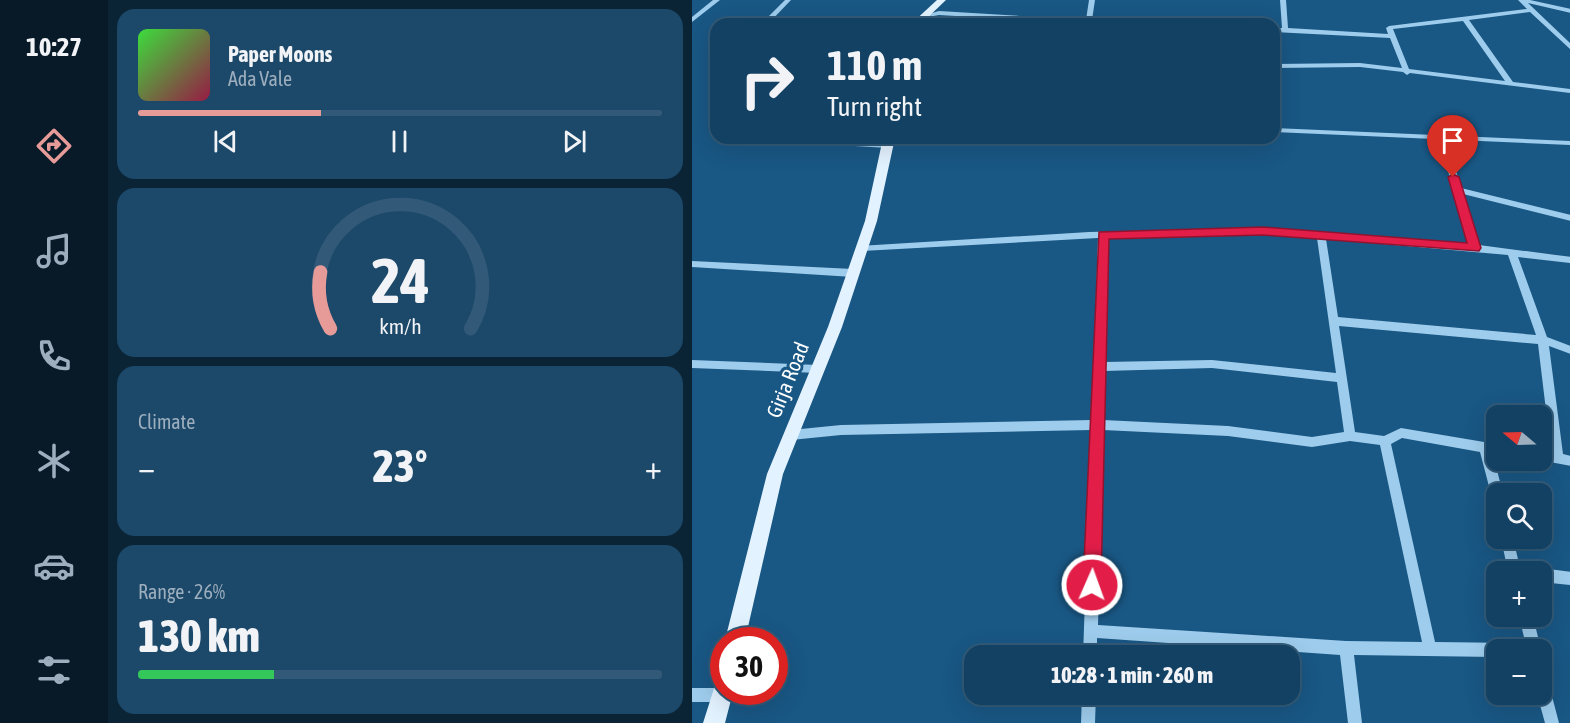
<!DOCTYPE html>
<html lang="en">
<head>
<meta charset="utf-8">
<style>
	body { margin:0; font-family:"Asap Condensed",sans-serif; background:#1c4869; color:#f1f3f6; height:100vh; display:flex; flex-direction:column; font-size:22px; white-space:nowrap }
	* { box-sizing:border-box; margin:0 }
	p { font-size:20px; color:#9dafbe }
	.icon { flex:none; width:33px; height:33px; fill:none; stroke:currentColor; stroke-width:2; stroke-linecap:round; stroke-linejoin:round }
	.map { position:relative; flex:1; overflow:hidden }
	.drawer { display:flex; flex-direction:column; gap:9px; padding:9px; background:#0a2436; width:584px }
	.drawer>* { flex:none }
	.banner { position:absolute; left:18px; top:18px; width:570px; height:126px; border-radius:18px; box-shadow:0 6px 24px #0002,0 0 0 2px #325a78; background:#134163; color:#f1f3f6; overflow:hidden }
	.needle { width:39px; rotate:289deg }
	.buttons { position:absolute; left:794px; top:405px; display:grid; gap:12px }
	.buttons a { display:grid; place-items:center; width:66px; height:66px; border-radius:12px; background:#134163; box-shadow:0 6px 24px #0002,0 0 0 2px #325a78; font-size:30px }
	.speed { position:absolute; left:18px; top:627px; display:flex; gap:12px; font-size:30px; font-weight:700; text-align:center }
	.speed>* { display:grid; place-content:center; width:78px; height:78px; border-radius:50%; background:#134163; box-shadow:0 6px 24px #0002,0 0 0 2px #325a78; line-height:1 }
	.speed .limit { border:9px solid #d22; background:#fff; color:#111 }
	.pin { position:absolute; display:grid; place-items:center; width:51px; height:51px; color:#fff; margin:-62px -26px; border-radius:50% 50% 50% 0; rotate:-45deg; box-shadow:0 0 6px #0007 }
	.pin .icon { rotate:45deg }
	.me { position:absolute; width:66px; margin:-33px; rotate:2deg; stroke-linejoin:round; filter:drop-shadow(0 0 4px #0008) }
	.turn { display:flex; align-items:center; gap:21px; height:126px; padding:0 18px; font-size:27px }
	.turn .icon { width:78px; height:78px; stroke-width:2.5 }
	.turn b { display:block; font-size:42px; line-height:51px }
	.big { font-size:45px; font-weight:800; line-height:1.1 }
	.drawer .widget { flex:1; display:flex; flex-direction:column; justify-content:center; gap:9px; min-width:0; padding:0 21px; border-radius:18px; background:#1c4869 }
	.drawer .dial { align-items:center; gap:0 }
	.dial svg { height:156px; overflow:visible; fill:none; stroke:#325a78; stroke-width:7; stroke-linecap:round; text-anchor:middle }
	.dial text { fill:#f1f3f6; stroke:none }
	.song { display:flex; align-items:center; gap:18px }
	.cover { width:72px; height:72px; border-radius:9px; background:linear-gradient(135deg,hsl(120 70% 55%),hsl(340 70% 35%)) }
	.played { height:6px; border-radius:3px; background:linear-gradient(90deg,#e69b98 35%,#325a78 35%) }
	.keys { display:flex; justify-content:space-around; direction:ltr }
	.heat { display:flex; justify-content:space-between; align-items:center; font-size:33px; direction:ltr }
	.charge { height:9px; border-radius:4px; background:linear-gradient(90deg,#34c759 26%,#325a78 0) }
	.trip { position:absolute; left:272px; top:645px; width:336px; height:60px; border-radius:18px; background:#134163; box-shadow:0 6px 24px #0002,0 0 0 2px #325a78; font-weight:800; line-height:60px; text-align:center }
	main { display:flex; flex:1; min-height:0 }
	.tabs { display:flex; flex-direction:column; width:108px; justify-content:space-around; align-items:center; background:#081a28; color:#9dafbe }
	.tabs .icon { width:42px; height:42px }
	.tabs .on { color:#e69b98 }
	.tabs b { font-size:27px; color:#f1f3f6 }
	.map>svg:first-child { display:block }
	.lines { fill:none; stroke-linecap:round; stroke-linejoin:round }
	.minor { fill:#9eccec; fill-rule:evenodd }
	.major { fill:#e3f2ff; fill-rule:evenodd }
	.route { fill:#e11d48; stroke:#92132f; stroke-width:1.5 }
	.labels { text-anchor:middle; stroke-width:6; stroke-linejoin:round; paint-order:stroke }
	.street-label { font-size:21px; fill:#fff; stroke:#195784 }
</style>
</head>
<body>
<main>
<nav class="tabs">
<b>10:27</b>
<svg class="icon on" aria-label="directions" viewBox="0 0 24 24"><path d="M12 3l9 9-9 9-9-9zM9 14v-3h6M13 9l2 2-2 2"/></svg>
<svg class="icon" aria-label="music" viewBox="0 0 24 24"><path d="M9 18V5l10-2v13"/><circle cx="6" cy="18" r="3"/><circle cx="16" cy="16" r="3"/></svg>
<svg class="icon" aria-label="phone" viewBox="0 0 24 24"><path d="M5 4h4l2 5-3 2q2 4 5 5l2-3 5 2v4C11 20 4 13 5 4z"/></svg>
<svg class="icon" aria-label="climate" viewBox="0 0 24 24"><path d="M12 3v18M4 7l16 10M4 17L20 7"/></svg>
<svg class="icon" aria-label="car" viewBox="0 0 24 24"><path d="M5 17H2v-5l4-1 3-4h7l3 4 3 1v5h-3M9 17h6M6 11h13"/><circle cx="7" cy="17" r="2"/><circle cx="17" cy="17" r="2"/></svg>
<svg class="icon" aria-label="filters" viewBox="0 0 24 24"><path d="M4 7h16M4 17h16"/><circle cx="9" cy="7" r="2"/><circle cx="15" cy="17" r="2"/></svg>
</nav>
<section class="drawer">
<div class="widget">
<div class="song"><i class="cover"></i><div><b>Paper Moons</b><p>Ada Vale</p></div></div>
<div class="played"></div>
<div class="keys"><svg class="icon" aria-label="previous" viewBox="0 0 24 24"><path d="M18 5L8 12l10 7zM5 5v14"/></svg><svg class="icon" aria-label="pause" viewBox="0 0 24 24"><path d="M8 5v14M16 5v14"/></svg><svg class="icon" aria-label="next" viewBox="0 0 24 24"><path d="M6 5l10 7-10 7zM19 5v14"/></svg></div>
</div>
<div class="widget dial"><svg viewBox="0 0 100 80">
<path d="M14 69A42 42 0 1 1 86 69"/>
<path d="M14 69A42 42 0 0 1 9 40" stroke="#e69b98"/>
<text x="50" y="56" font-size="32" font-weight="700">24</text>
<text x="50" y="72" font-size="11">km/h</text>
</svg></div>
<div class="widget"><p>Climate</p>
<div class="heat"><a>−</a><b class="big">23°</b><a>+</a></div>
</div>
<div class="widget"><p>Range · 26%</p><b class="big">130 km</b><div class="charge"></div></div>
</section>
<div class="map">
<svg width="879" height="723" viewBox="0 0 879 723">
	<rect width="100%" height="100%" fill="#195784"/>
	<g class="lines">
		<g class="minor">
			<polygon points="21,0 28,0 0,22 0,17"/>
			<polygon points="93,0 99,0 76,24 69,24"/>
			<polygon points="397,0 403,0 400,20 443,22 446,24 397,24 247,15 236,17 233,15 247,11 394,20"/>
			<path d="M 588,0 L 594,0 L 596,28 L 696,34 L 694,28 L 697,26 L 835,9 L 826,0 L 838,0 L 879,9 L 879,13 L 836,3 L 879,44 L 879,50 L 838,12 L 777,20 L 821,82 L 879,89 L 879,93 L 718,73 L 715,75 L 711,72 L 668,67 L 582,68 L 582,64 L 668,63 L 710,68 L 698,38 L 582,32 L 582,28 L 590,28 ZM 771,21 L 813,81 L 717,69 L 701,29 Z"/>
			<polygon points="582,128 879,141 879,145 582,132"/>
			<polygon points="94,138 196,144 200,146 196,148 96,142 92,140"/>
			<path d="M 758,161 L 762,164 L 769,188 L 879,215 L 879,221 L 771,194 L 787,245 L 879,257 L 879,263 L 826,257 L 855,337 L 879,346 L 879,354 L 857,346 L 871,454 L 879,456 L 879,466 L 847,460 L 849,460 L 849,451 L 859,452 L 846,344 L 647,326 L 663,432 L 692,436 L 709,428 L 804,444 L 804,454 L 801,454 L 811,494 L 804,494 L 804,499 L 801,498 L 799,494 L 788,452 L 710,438 L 699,444 L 743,642 L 822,643 L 827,645 L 829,650 L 804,650 L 804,657 L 662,655 L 670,723 L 656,723 L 648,655 L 405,638 L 405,656 L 391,656 L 399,430 L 149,435 L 99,440 L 95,439 L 93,435 L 95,431 L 99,430 L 149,425 L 400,420 L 406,238 L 170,251 L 167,250 L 165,248 L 167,246 L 397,232 L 571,228 L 777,244 L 754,164 ZM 571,234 L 625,238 L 644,373 L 520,360 L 412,362 L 415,238 ZM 634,239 L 816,255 L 844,335 L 646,317 ZM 520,368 L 645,382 L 652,432 L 620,437 L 536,426 L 411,420 L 412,371 ZM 411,430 L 536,436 L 620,447 L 658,441 L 688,445 L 730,642 L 654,641 L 406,625 Z"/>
			<polygon points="0,261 161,269 166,273 161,277 0,267"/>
			<polygon points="0,360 126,365 130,366 131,369 130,372 126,373 0,368"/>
			<polygon points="809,538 821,538 829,572 816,572"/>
			<polygon points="849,568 879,572 879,585 849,582 849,572 844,572"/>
			<polygon points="827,616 841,616 849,650 835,650"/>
			<polygon points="849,674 854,676 856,681 867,723 853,723 845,694 849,694"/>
			<polygon points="0,688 29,688 32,689 32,692 35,692 36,695 34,700 29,702 0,702"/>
			<polygon points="390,694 404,694 403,723 389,723"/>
		</g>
		<g class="major">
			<polygon points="245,0 254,0 229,24 219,24"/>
			<polygon points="191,138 203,138 185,221 150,327 91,474 53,640 33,640 75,474 136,327 173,221"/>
			<polygon points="32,676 32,692 41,692 33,723 11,723 25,679"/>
		</g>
	</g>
	<polygon class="route" points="761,174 767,177 789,248 787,251 571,235 417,239 409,585 406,591 400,594 394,591 391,585 407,232 571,227 775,243 756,177"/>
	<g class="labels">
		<g class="street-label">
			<text transform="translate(96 380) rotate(-68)" y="7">Girja Road</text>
		</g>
	</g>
</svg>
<div class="buttons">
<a><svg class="needle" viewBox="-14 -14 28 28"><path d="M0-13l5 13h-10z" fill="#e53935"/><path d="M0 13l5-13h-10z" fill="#9dafbe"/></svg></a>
<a><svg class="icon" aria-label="search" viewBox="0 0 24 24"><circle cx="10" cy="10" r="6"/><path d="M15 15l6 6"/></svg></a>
<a>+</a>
<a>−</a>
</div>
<div class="speed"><div class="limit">30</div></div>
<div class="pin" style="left:761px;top:177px;background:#d93025"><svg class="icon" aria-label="arrive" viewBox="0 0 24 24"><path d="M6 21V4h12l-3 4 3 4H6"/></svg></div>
<svg class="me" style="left:400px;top:585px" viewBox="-20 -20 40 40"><circle r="17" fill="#e11d48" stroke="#fff" stroke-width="3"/><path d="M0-11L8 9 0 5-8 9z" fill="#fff"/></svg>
<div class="trip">10:28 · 1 min · 260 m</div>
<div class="banner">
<div class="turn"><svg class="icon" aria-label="right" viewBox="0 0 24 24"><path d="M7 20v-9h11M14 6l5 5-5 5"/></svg><div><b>110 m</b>Turn right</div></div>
</div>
</div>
</main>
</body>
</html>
